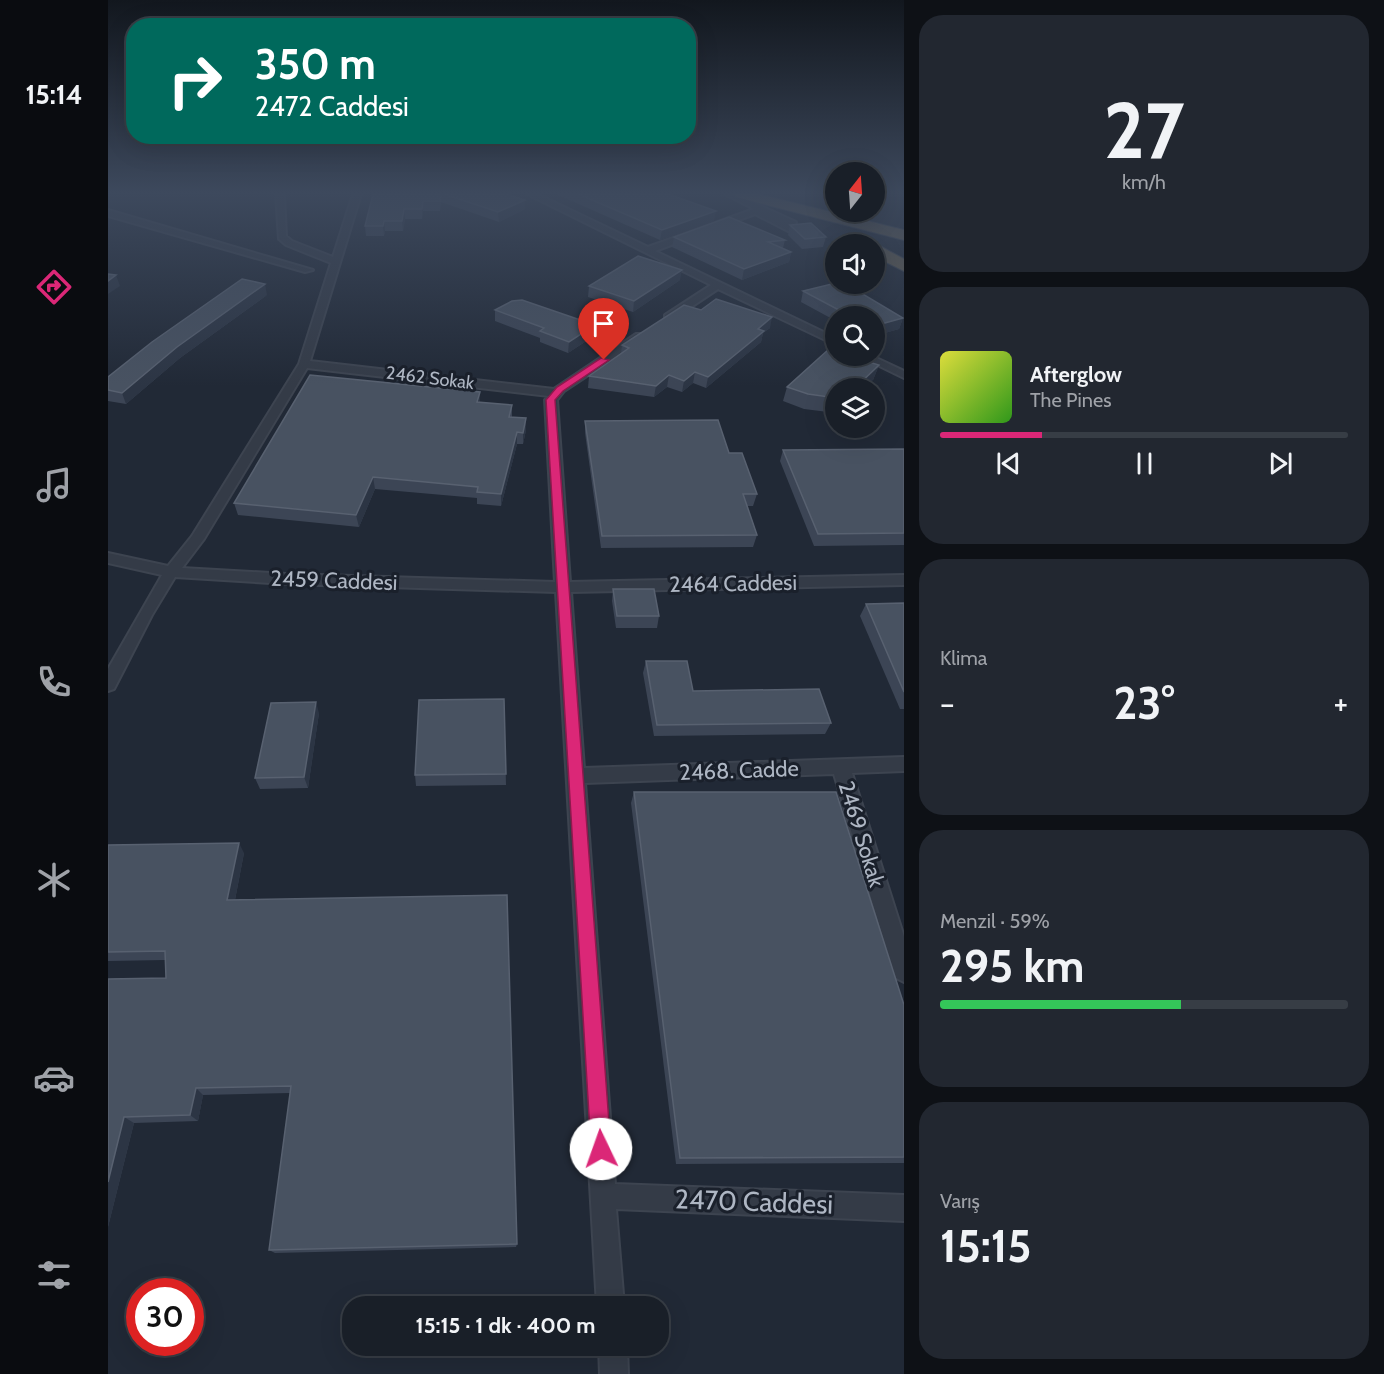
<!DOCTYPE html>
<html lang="tr">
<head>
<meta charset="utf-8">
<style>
	body { margin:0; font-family:Cabin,sans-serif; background:#222730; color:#f1f3f6; height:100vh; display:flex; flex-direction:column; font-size:22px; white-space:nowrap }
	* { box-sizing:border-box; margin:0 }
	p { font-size:20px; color:#9fa2a8 }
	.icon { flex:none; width:33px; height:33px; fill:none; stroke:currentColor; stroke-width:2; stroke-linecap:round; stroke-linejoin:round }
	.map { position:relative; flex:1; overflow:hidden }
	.details { display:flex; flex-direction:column; gap:15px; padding:15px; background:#0e1116; width:480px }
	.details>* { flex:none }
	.banner { position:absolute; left:18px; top:18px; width:570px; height:126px; border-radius:24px; box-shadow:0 6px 24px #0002,0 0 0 2px #373d45; background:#00695c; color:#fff; overflow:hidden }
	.needle { width:39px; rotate:17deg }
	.fabs { position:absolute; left:717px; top:162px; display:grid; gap:12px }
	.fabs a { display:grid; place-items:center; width:60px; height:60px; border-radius:50%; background:#191f28; box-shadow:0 6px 24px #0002,0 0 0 2px #373d45; font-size:30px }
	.speed { position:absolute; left:18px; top:1278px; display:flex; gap:12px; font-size:30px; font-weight:700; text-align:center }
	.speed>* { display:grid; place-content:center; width:78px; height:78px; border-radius:50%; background:#191f28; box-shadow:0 6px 24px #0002,0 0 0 2px #373d45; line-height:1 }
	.speed .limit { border:9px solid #d22; background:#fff; color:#111 }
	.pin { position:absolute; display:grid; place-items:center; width:51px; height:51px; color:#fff; margin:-62px -26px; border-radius:50% 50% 50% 0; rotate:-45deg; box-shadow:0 0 6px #0007 }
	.pin .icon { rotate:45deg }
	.me { position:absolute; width:66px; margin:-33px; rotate:357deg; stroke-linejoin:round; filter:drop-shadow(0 0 4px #0008) }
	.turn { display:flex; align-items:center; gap:21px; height:126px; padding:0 30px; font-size:27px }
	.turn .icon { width:78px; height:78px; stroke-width:2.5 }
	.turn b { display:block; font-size:42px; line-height:51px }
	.big { font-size:45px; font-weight:700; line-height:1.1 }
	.details .tile { flex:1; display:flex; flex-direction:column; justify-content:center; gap:9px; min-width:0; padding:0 21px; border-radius:24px; background:#222730 }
	.details .dial { align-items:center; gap:0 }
	.dial b { font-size:78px; line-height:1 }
	.song { display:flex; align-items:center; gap:18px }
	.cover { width:72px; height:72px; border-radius:9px; background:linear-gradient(135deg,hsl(60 70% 55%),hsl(110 70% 35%)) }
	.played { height:6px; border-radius:3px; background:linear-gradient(90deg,#db2777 25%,#373d45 25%) }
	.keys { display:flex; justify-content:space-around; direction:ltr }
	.heat { display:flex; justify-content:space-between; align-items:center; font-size:33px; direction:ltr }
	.charge { height:9px; border-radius:4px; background:linear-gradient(90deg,#34c759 59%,#373d45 0) }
	.trip { position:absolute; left:234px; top:1296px; width:327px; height:60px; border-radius:24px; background:#191f28; box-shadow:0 6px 24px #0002,0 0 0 2px #373d45; font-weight:700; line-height:60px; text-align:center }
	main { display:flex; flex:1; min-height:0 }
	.dock { display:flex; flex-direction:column; width:108px; justify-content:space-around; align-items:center; background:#0a0c10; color:#9fa2a8 }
	.dock .icon { width:42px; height:42px }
	.dock .on { color:#db2777 }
	.dock b { font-size:27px; color:#f1f3f6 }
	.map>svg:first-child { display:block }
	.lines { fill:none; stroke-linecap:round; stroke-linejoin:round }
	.street-casing { stroke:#3d4450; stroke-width:4 }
	.highway-casing { stroke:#3f4651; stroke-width:2 }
	.street { fill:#343b47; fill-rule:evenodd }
	.highway { fill:#6c6351; fill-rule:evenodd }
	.wall { fill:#3c4555 }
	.shaded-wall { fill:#2c3544 }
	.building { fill:#485261; stroke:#586170; stroke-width:1.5 }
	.route { fill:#db2777; stroke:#8e194d; stroke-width:1.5 }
	.labels { text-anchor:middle; stroke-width:6; stroke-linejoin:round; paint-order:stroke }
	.far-street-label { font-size:18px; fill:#aeb6c3; stroke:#1a202b }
	.street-label { font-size:22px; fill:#aeb6c3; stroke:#1a202b }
	.near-street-label { font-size:27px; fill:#aeb6c3; stroke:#1a202b }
</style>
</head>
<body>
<main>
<nav class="dock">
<b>15:14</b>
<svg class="icon on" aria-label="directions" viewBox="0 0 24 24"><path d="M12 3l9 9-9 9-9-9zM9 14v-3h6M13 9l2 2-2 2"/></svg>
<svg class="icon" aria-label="music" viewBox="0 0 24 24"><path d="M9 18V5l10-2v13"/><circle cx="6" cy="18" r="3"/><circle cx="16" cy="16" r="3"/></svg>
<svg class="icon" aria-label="phone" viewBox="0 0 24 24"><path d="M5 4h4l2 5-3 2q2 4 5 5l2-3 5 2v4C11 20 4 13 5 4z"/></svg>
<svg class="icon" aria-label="climate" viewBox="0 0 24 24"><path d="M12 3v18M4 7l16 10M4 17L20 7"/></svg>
<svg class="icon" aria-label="car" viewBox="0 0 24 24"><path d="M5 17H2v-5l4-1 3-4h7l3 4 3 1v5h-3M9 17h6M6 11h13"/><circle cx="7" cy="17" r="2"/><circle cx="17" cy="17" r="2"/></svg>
<svg class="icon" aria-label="filters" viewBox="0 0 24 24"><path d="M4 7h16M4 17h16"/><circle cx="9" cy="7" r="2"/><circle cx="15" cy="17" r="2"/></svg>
</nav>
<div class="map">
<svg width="796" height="1374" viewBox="0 0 796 1374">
	<rect width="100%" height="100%" fill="#212936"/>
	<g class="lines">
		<g class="street-casing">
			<g id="street">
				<path d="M 168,194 L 176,194 L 178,236 L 184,241 L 225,257 L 245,194 L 253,194 L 202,361 L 446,389 L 528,334 L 536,334 L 536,338 L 456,391 L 449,400 L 462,582 L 796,575 L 796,585 L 463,592 L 476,768 L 796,757 L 796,771 L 744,773 L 796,937 L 796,982 L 788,978 L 785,971 L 726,774 L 477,783 L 507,1184 L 796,1195 L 796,1221 L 508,1209 L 516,1306 L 489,1306 L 448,592 L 179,584 L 67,577 L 44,615 L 6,689 L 0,691 L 0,669 L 54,575 L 0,563 L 0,553 L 60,566 L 84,536 L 191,364 L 223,263 L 178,245 L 171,239 ZM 199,368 L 441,396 L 437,400 L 447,582 L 179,574 L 74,568 L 96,539 Z"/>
				<polygon points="419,194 429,194 540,247 646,209 617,194 627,194 688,222 687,229 680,231 647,214 547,251 728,338 728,345 610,289 565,319 557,319 557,315 603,285"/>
				<polygon points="0,210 205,270 197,272 0,216"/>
				<polygon points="751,356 764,356 796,371 796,378"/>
				<polygon points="491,1346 519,1346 520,1374 492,1374"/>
			</g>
		</g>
		<g class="highway-casing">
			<g id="highway">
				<polygon points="625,194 650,194 796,230 796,240 628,197"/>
				<polygon points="766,243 796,259 796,271 766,256 766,244 760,244"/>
			</g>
		</g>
		<use href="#street" class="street"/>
		<use href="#highway" class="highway"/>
	</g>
	<g class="wall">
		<polygon points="265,194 398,194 417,209 391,222 333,202 332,211 315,211 314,219 297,219 295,231 277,231 276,236 258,236 257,226"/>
		<polygon points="448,194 560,194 606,221 552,240"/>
		<polygon points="682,225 718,237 715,247 694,249 680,235"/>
		<polygon points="566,237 677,240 675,248 683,252 681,262 634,280 564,247"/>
		<polygon points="572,280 525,312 480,297 481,286"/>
		<polygon points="695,291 795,318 791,329 766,336 766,316 728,316 728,321 693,302"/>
		<polygon points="159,295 72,358 18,404 0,401 0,377"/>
		<polygon points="387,310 486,336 460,353 432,342 432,338 387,321"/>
		<polygon points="593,310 662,328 655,333 653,342 598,388 585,383 574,392 559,387 546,397 480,388 481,376 513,354 514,345"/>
		<polygon points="771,365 765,380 728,388 728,413 696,409 675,401 679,387"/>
		<polygon points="372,392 372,403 404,405 404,417 418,418 418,430 415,444 409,444 393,506 369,504 369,498 267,489 251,527 130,515 126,503"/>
		<polygon points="477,421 621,453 649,494 645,506 639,506 649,535 645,547 493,548 477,433"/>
		<polygon points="796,449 796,545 706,546 672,461 675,450"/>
		<polygon points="505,589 551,616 549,628 508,628 504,601"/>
		<polygon points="796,603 796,709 792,709 752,616 758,604"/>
		<polygon points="538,661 585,691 723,723 717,734 546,736 535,673"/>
		<polygon points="396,699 398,785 308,786 307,775"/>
		<polygon points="211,713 200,788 152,789 147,778"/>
		<polygon points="526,792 796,1005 796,1163 568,1164 523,803"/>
		<polygon points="0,845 136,853 127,900 409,1244 408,1247 167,1253 161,1250 182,1093 95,1095 90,1121 26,1123 0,1227 0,979 58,978 57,960 0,961"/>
	</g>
	<g class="shaded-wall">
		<polygon points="417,200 417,209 391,222 390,212"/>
		<polygon points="315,201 315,211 314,219 314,209"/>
		<polygon points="296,209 297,219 295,231 294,221"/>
		<polygon points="608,211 606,221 552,240 554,230"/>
		<polygon points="276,221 277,231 276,236 275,226"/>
		<polygon points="683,252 681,262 634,280 636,269"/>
		<polygon points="574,270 572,280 525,312 526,301"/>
		<polygon points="8,275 12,286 0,294 0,281"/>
		<polygon points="157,284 159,295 72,358 18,404 14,393 69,347"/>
		<polygon points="664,317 662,328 655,333 653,342 598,388 600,377 650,329"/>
		<polygon points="795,318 791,329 766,336 766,326"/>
		<polygon points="487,325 486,336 460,353 461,342"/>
		<polygon points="771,365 765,380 757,388 747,388"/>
		<polygon points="587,372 585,383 574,392 576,381"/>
		<polygon points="561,375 559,387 546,397 548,386"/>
		<polygon points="372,392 372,403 369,402"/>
		<polygon points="418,418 418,430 415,444 415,433"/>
		<polygon points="409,432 409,444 393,506 393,494"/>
		<polygon points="265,477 267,489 251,527 248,515"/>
		<polygon points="208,702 211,713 200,788 196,777"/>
		<polygon points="131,843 136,853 125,910 119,900"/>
		<polygon points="88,1088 95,1095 90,1121 82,1115"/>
		<polygon points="16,1117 26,1123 0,1227 0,1182"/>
	</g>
	<g class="building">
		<polygon points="265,194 333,194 332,201 315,201 314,209 296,209 294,221 276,221 275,226 257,226"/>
		<polygon points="336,194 398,194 417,200 390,212"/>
		<polygon points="470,194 560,194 608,211 554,230"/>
		<polygon points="621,217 677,240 660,242 683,252 636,269 566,237"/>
		<polygon points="703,223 718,237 697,239 682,225"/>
		<polygon points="530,256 574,270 526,301 481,286"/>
		<polygon points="0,274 8,275 0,281"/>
		<polygon points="134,279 157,284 69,347 14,393 0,390 0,377 44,342"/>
		<polygon points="728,283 728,284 738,284 795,318 766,326 766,316 742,316 695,291"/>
		<polygon points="608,299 664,317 650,329 656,331 600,377 587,372 576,381 561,375 548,386 481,376 521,348 514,345 576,305 593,310"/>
		<polygon points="414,300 487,325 461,342 432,331 436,328 387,310 404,301"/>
		<polygon points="721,349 728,351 728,356 741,356 771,365 747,388 728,388 728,398 700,394 679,387"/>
		<polygon points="202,375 372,392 369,402 404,405 401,417 418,418 415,433 409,432 393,494 369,492 370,487 265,477 248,515 126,503"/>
		<polygon points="610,420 621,453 634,453 649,494 635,494 649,535 494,536 477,421"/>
		<polygon points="796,449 796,533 710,534 675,450"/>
		<polygon points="505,589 546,589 551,616 509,616"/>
		<polygon points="796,603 796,692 758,604"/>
		<polygon points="538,661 579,661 585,691 711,689 723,723 549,725"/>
		<polygon points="396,699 398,774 307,775 311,700"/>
		<polygon points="208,702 196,777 147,778 163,703"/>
		<polygon points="526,792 728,792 796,1005 796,1157 572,1158"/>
		<polygon points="131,843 119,900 399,895 409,1244 161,1250 183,1086 88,1088 82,1115 16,1117 0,1182 0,979 58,978 57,951 0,952 0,845"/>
	</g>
	<linearGradient id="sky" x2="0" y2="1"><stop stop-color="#12171e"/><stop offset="0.5" stop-color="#3d495d"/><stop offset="1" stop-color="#3d495d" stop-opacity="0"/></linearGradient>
	<rect width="796" height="386" fill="url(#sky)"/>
	<polygon class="route" points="493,358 501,360 455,391 447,400 503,1149 500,1156 493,1159 486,1156 483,1149 438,400 449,387"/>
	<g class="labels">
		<g class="far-street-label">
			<text transform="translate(322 378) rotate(7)" y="6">2462 Sokak</text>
		</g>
		<g class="street-label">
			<text transform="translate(226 580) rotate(2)" y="8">2459 Caddesi</text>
			<text transform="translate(625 583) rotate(-1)" y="8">2464 Caddesi</text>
			<text transform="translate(631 770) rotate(-2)" y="8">2468. Cadde</text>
			<text transform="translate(754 834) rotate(73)" y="8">2469 Sokak</text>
		</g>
		<g class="near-street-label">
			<text transform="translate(646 1202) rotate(2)" y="9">2470 Caddesi</text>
		</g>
	</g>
</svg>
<div class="fabs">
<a><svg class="needle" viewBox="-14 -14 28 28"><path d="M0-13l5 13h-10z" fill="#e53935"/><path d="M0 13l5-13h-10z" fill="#9fa2a8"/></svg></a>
<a><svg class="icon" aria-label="sound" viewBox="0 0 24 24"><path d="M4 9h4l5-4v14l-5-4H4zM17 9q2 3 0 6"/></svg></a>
<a><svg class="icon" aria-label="search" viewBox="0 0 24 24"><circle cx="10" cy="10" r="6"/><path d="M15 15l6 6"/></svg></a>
<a><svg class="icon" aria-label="layers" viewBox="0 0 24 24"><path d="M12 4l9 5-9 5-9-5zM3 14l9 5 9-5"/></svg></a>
</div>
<div class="speed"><div class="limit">30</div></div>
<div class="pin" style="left:496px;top:360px;background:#d93025"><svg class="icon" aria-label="arrive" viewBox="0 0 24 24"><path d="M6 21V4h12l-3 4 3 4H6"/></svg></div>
<svg class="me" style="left:493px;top:1149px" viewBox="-20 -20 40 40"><circle r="19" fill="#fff"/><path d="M0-13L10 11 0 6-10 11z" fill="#db2777"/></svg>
<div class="trip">15:15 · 1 dk · 400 m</div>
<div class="banner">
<div class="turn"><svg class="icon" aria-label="right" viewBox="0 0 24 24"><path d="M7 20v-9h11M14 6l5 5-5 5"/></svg><div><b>350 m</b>2472 Caddesi</div></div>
</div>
</div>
<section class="details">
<div class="tile dial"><b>27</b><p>km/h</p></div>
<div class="tile">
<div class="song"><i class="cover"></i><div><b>Afterglow</b><p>The Pines</p></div></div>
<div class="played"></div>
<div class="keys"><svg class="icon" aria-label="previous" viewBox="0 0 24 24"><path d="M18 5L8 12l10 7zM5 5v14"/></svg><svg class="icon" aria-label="pause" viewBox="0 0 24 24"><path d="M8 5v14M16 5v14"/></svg><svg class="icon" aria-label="next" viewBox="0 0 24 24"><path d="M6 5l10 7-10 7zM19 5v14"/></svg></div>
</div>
<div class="tile"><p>Klima</p>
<div class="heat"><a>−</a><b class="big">23°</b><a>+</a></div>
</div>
<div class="tile"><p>Menzil · 59%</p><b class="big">295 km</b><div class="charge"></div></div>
<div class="tile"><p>Varış</p><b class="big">15:15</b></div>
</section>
</main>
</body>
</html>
